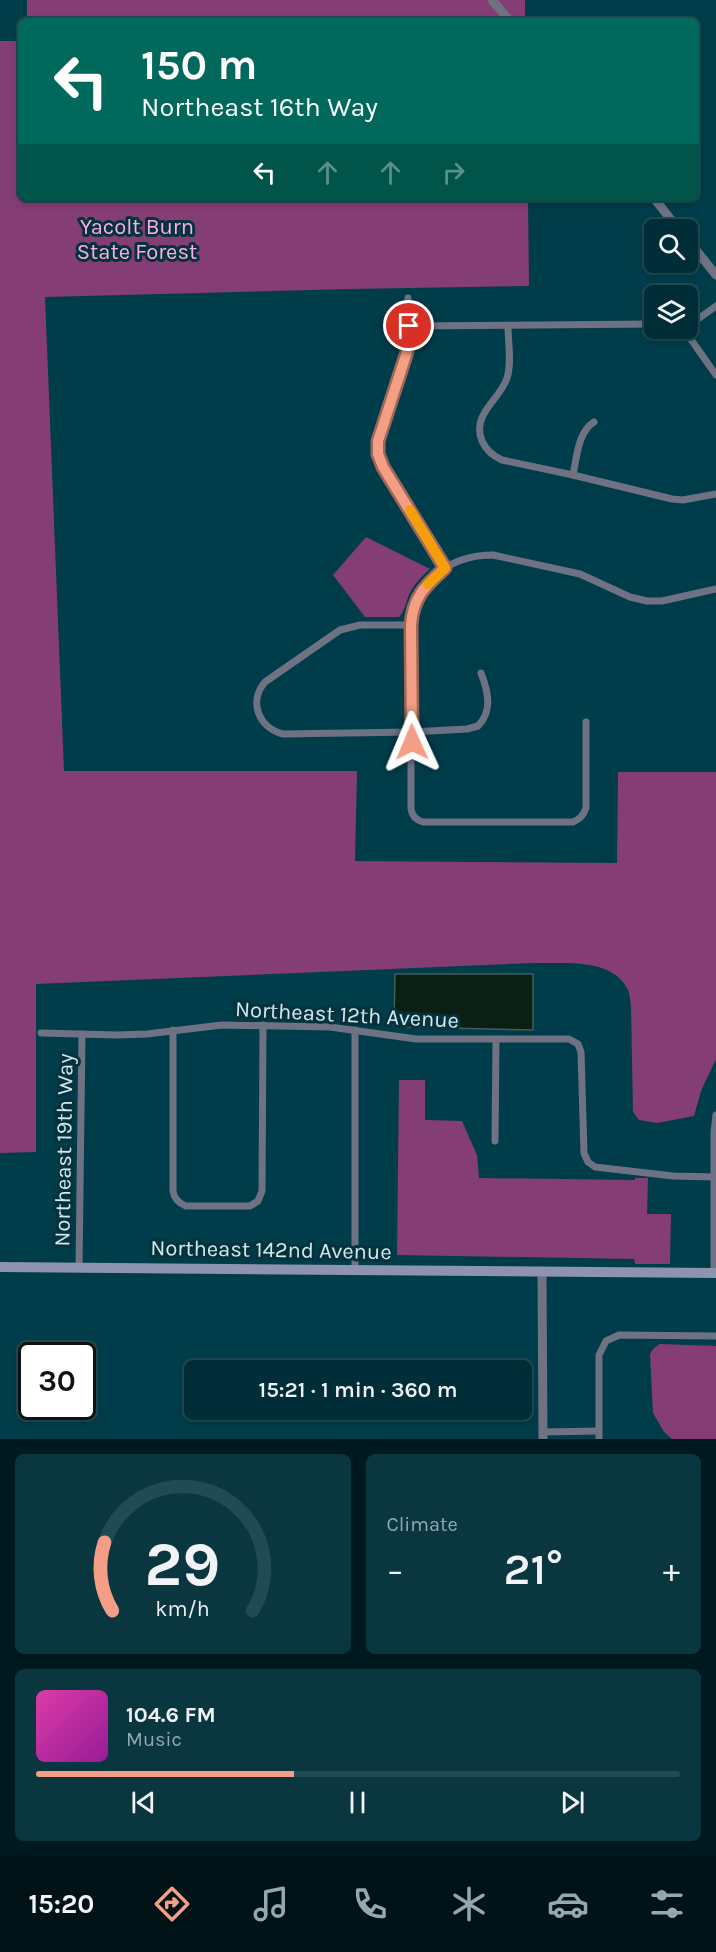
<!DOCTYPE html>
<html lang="en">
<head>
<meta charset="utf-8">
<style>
	body { margin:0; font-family:Karla,sans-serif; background:#0a3640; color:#f1f3f6; height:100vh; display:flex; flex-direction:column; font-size:22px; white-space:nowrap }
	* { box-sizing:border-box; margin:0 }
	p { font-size:20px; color:#95a8ae }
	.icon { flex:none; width:33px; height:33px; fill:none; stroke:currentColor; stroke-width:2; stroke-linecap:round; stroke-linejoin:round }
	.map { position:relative; height:1439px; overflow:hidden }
	.drawer { display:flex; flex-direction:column; gap:15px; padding:15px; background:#00191f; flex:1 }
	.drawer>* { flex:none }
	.banner { position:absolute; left:18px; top:18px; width:681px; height:183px; border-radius:9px; box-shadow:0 3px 9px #0003,0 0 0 2px #224a53; background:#00695c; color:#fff; overflow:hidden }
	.controls { position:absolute; left:644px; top:219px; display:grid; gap:12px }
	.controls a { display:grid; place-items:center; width:54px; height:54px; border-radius:9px; background:#002e38; box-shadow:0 3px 9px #0003,0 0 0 2px #224a53; font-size:30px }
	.speed { position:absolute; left:18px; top:1342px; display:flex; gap:12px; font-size:30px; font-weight:700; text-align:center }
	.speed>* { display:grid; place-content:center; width:78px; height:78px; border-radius:50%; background:#002e38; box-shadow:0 3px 9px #0003,0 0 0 2px #224a53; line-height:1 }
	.speed .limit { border:3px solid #111; border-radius:9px; background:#fff; color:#111 }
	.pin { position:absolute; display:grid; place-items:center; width:51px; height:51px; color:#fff; margin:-26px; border:3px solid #fff; border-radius:50%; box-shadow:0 2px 6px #0007 }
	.me { position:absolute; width:66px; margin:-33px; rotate:359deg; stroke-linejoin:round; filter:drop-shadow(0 0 4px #0008) }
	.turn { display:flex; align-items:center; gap:21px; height:126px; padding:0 24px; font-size:27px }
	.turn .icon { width:78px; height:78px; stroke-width:2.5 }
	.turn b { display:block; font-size:42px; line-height:51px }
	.lanes { display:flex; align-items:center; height:57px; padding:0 24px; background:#0003; justify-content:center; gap:30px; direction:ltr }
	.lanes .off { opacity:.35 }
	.big { font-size:45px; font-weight:600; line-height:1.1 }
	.drawer .tile { flex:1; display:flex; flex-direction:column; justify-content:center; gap:9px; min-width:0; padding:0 21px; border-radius:9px; background:#0a3640 }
	.drawer .dial { align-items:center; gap:0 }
	.dial svg { height:156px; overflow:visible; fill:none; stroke:#224a53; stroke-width:7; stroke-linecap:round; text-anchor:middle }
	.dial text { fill:#f1f3f6; stroke:none }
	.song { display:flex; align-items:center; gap:18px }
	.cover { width:72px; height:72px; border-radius:9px; background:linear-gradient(135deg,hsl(320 70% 55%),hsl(300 70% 35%)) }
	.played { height:6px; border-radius:3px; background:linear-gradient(90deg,#f49e86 40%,#224a53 40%) }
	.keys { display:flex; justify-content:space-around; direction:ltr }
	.heat { display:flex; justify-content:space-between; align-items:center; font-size:33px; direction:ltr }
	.drawer .tiles { flex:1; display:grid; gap:15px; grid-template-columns:1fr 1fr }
	.tile:last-child { grid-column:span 2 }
	.trip { position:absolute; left:184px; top:1360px; width:348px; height:60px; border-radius:9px; background:#002e38; box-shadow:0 3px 9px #0003,0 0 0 2px #224a53; font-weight:600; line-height:60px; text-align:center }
	.tabs { display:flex; height:96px; justify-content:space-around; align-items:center; background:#001216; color:#95a8ae }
	.tabs .icon { width:42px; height:42px }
	.tabs .current { color:#f49e86 }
	.tabs b { font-size:27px; color:#f1f3f6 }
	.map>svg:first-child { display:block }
	.green { fill:#853d75 }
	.water { fill:#0c1f14; stroke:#475c57; stroke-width:1.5 }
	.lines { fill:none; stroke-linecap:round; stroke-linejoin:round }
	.minor { stroke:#6f7283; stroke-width:7 }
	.tertiary { stroke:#6f7283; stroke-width:9 }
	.secondary { stroke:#8e93af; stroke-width:10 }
	.route-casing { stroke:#9f6757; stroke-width:15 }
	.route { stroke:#f49e86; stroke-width:10 }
	.slow { stroke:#f59e0b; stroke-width:10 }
	.labels { text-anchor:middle; stroke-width:6; stroke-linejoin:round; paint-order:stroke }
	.park-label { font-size:22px; fill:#fdaee8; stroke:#06323b }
	.street-label { font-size:22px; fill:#d0eaf2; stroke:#06323b }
</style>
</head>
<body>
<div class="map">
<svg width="716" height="1439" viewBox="0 0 716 1439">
	<rect width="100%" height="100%" fill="#003d4a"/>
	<g class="green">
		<rect x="27" y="0" width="498" height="21"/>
		<path d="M 0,41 L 21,41 L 21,198 L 528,198 L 529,286 L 351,289 L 45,297 L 64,771 L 357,771 L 355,861 L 617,863 L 618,772 L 716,772 L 716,1059 L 701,1091 L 694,1116 L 657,1123 L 639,1120 L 633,1112 L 631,1006 C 630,1000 630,993 627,988 C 610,957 563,964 533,963 L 36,984 L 36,1152 L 0,1153 Z"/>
		<path d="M 366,537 L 430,569 C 423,575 416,582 411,591 C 406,599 406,610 399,617 L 365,617 L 333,575 Z"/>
		<polygon points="399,1080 425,1080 425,1120 462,1121 477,1155 479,1178 635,1180 635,1178 648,1178 647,1214 671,1214 670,1264 635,1264 634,1259 397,1255"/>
		<polygon points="660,1344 716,1346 716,1439 672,1439 664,1432 653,1413 650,1354 654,1348"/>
	</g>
	<polygon class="water" points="395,974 533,974 533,1030 407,1027 394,1025"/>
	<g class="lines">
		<g class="minor">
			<path d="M 408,298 C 409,315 410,333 407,350 C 401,385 367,434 383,467 L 445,568"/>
			<polyline points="409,326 654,324"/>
			<path d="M 508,326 C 508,342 512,363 507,378 C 500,400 471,414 482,441 C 486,450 493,456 502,460 L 573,475 L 672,499 L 683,500 L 716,494"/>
			<polyline points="687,327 716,306"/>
			<polyline points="683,328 716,375"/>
			<path d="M 573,475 C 577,456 578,432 594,422"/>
			<path d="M 411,625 L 360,625 L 340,630 L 265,682 C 248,702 259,728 283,734 L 412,732 L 467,729 L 478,726 C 493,711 488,691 481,673"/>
			<path d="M 586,722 L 586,808 C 583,816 580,819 573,822 L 423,822 C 416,820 412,816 411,809 L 411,625 C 415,581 450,555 493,555 L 580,574 L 630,597 L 647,601 L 662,601 L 716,589"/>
			<path d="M 173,1030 L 173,1191 C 174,1198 178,1203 186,1206 L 250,1206 L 258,1201 L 262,1191 L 263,1025"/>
			<polyline points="355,1030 355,1269"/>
			<polyline points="41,1033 117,1035 147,1034 222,1025 330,1027 416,1039 569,1039 578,1044 581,1052 584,1153 588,1162 595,1167 673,1176 716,1177"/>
			<polyline points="495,1141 496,1039"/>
			<polyline points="79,1267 82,1034"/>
			<polyline points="714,1272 714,1133 716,1115"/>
			<polyline points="543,1432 599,1431"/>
			<polyline points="599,1439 599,1355 606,1341 619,1335 716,1336"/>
		</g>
		<g class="tertiary">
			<polyline points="492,0 510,21"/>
			<polyline points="654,198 679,230"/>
			<polyline points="687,239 716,275"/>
			<polyline points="542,1271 543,1439"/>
		</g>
		<polyline class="secondary" points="0,1267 716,1273"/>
	</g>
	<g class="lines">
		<g class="route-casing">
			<path id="route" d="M 409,326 L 407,352 L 378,441 L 378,454 L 383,467 L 445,568 C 425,586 413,597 411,625 L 412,742"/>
		</g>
		<use href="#route" class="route"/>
		<polyline class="slow" points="410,510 445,568 428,584"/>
	</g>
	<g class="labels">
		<g class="park-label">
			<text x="137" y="234">Yacolt Burn<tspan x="137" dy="25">State Forest</tspan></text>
		</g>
		<g class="street-label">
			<text transform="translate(347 1014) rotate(3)" y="8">Northeast 12th Avenue</text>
			<text transform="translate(63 1150) rotate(-89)" y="8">Northeast 19th Way</text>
			<text transform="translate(271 1249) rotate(1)" y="8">Northeast 142nd Avenue</text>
		</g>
	</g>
</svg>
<div class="controls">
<a><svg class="icon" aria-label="search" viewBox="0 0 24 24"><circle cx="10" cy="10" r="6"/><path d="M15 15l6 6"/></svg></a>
<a><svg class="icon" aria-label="layers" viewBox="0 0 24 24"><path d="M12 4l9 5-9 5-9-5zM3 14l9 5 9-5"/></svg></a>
</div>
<div class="speed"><div class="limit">30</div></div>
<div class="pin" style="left:409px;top:326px;background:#d93025"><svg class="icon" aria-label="arrive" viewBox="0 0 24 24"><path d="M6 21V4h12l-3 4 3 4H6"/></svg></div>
<svg class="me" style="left:412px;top:742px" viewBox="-20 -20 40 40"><path d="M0-17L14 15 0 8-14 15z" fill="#f49e86" stroke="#fff" stroke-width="4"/></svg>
<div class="trip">15:21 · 1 min · 360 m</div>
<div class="banner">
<div class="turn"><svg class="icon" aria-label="left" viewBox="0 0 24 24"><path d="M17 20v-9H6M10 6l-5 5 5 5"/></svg><div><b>150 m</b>Northeast 16th Way</div></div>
<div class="lanes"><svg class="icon" aria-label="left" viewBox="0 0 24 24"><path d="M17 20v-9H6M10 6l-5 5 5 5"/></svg><svg class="icon off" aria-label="ahead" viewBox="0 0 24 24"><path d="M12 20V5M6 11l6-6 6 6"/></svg><svg class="icon off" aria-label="ahead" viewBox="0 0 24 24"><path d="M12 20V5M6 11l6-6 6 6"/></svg><svg class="icon off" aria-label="right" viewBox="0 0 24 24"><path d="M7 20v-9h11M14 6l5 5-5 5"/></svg></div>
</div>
</div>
<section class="drawer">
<div class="tiles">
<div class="tile dial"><svg viewBox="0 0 100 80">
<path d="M14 69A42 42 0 1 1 86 69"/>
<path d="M14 69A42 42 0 0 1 10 34" stroke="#f49e86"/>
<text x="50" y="56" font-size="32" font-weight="700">29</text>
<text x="50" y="72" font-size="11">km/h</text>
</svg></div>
<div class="tile"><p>Climate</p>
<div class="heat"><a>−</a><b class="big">21°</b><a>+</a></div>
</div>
<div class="tile">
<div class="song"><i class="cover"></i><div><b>104.6 FM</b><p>Music</p></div></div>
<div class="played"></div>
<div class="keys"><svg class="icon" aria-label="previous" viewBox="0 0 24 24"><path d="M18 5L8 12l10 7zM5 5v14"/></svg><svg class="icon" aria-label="pause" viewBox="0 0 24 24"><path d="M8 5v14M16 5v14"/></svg><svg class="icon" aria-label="next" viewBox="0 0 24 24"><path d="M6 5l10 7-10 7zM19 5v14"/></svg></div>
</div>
</div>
</section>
<nav class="tabs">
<b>15:20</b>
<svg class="icon current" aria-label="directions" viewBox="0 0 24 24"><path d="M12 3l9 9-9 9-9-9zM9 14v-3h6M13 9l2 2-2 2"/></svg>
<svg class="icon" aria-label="music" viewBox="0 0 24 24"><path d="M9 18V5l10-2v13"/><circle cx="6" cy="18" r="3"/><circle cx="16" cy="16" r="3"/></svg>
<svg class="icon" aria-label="phone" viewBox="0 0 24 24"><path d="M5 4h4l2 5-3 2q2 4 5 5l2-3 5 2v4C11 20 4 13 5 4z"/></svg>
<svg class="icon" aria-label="climate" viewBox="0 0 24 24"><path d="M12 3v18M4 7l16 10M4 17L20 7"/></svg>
<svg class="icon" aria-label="car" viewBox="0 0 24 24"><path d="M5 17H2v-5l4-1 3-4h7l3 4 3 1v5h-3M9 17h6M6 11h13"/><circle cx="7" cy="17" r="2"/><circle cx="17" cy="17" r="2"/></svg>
<svg class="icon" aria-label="filters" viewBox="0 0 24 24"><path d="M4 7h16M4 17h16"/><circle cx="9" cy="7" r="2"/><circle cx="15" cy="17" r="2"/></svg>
</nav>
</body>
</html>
